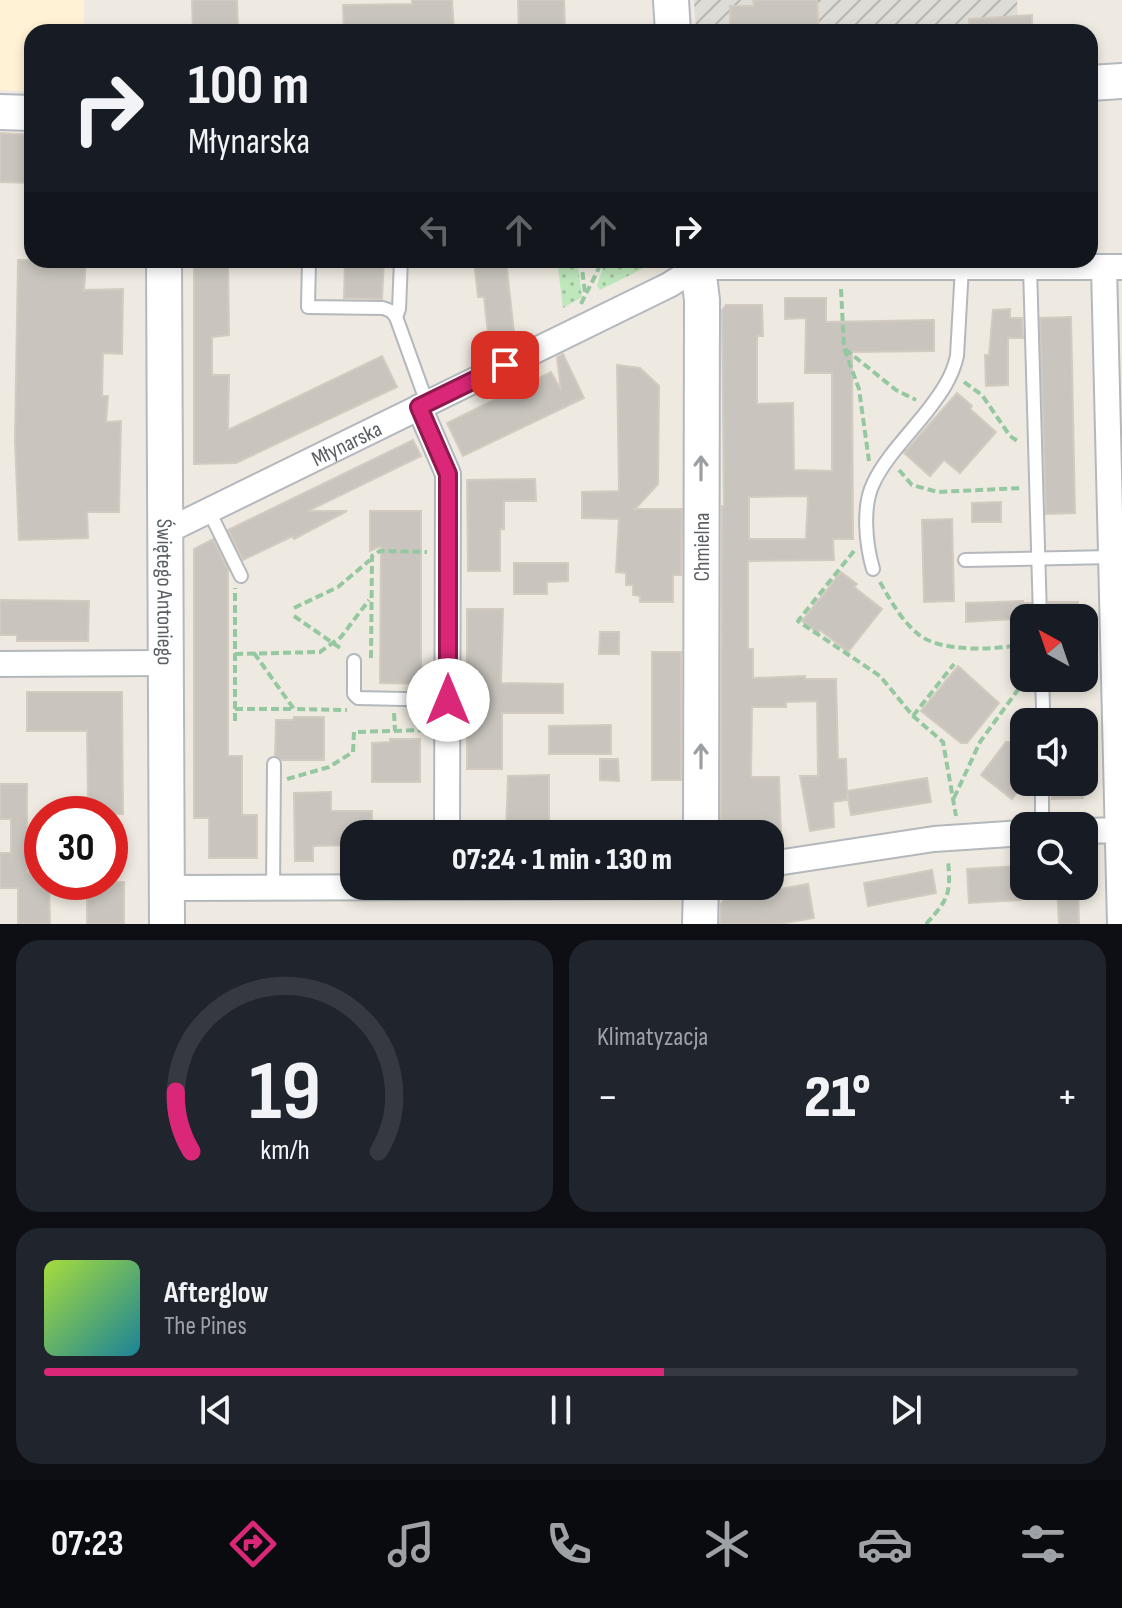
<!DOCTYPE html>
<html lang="pl">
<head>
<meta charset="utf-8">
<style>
	body { margin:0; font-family:"Sofia Sans Condensed",sans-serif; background:#20242c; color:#f1f3f6; height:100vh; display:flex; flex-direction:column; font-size:30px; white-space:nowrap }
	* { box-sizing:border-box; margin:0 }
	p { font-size:26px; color:#9ea1a6 }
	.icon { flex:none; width:44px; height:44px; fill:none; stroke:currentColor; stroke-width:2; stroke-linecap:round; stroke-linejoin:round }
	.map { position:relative; height:924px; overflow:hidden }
	.panel { display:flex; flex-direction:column; gap:16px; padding:16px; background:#0d0f14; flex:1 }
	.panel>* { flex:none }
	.hud { position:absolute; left:24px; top:24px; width:1074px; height:244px; border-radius:24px; box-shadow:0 4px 12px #0003; background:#171b24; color:#f1f3f6; overflow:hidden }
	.needle { width:52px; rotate:320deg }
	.controls { position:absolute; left:1010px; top:604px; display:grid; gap:16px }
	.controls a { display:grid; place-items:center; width:88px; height:88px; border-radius:16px; background:#171b24; box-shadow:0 4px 12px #0003; font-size:40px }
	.speed { position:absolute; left:24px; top:796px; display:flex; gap:16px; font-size:40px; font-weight:700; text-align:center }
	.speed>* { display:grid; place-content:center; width:104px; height:104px; border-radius:50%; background:#171b24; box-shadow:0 4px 12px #0003; line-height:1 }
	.speed .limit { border:12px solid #d22; background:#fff; color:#111 }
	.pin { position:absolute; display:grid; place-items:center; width:68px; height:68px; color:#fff; margin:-34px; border-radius:16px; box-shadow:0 4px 12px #0006 }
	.me { position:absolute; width:88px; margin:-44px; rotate:0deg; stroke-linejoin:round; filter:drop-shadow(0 0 6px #0008) }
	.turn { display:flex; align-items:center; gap:28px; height:168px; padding:0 32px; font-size:36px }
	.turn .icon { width:104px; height:104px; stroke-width:2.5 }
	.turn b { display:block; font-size:56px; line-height:68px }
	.lanes { display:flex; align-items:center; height:76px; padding:0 32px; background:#0003; justify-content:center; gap:40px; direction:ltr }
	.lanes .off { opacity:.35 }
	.big { font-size:60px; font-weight:800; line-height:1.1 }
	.panel .card { flex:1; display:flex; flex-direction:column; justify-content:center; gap:12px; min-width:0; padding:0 28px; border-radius:24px; background:#20242c }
	.panel .dial { align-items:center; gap:0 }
	.dial svg { height:208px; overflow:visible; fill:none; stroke:#363941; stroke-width:7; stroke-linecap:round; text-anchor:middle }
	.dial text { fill:#f1f3f6; stroke:none }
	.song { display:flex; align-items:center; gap:24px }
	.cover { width:96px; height:96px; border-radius:12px; background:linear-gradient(135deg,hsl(80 70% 55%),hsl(190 70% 35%)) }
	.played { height:8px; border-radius:4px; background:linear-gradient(90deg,#db2777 60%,#363941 60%) }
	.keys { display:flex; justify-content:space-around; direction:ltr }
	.heat { display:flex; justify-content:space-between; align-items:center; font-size:44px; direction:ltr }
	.panel .tiles { flex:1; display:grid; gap:16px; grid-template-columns:1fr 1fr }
	.card:last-child { grid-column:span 2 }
	.trip { position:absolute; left:340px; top:820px; width:444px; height:80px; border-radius:24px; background:#171b24; box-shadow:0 4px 12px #0003; font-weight:800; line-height:80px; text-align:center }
	.tabs { display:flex; height:128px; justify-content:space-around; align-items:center; background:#090b0e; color:#9ea1a6 }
	.tabs .icon { width:56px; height:56px }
	.tabs .current { color:#db2777 }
	.tabs b { font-size:36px; color:#f1f3f6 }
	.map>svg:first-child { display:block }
	.commercial { fill:#fff2d5 }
	.industrial { fill:url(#industrial-furrows) }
	.grass { fill:url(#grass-dots) }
	.building { fill:#c9c5be; stroke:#d3cbbf; stroke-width:2; fill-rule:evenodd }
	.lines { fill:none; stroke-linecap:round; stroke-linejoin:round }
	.lane-casing { stroke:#b4b8bd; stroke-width:16 }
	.street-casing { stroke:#b4b8bd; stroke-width:28 }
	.secondary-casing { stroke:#b5b9bf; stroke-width:38 }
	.path { stroke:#95c8a0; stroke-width:4; stroke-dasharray:8 4; stroke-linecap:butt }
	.lane { stroke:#fff; stroke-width:12 }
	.street { stroke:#fff; stroke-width:24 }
	.secondary { stroke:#fff; stroke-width:34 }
	.oneway { stroke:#9c9fa1 }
	.route-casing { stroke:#8e194d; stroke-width:20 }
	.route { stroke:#db2777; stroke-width:14 }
	.labels { text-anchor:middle; stroke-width:6; stroke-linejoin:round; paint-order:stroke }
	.street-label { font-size:22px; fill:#5a5f63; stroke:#fff }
</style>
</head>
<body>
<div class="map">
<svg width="1122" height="924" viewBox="0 0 1122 924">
	<defs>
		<pattern id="industrial-furrows" width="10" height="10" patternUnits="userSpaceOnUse" patternTransform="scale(2)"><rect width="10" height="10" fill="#dedcd6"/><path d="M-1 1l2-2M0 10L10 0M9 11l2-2" fill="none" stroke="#b7b6b1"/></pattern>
		<pattern id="grass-dots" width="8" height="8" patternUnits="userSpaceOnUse" patternTransform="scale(2)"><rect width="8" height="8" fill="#bfe7bc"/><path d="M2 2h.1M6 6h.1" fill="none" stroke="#9ebe9c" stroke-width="1.8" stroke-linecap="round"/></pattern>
	</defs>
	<rect width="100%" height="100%" fill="#eeeae1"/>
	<polygon class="commercial" points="0,0 84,0 84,32 32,32 32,92 0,90"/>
	<polygon class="industrial" points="694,0 1017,0 1018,32 696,32"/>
	<g class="grass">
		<polygon points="557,260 574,260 574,266 578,266 582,297 563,308"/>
		<polygon points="605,260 660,260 600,290 597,286"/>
	</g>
	<g class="building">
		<polygon points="192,0 237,0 238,32 193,32"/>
		<polygon points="412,0 452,0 454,32 344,32 343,5 412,4"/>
		<polygon points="518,0 564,0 565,30 519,32"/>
		<polygon points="753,0 817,0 819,32 730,32 730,6 754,6"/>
		<polygon points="1032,15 1032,32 969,32 969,19"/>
		<polygon points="0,133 32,135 32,183 0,182"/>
		<polygon points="18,260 86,260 84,290 123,289 122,354 103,353 102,396 108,396 106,422 121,421 119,512 87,512 88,538 19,540 15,440"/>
		<polygon points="194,260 228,260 229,335 212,337 212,375 229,375 228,430 382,356 397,387 236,463 194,464"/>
		<polygon points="345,260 384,260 382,299 344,298"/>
		<polygon points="474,260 506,260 514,332 489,343 484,297 478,297"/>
		<path d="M 785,298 L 826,298 L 826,322 L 934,320 L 934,351 L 852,352 L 853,539 L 833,539 L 834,560 L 748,561 L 748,649 L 753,649 L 753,678 L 805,676 L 805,679 L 836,679 L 838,759 L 846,759 L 847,791 L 927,778 L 931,802 L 851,815 L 847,793 L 847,800 L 833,802 L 834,827 L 810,831 L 800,776 L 818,776 L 817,701 L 786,702 L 786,707 L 752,707 L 751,777 L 779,777 L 781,834 L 721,834 L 722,506 L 724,506 L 722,310 L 726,305 L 762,305 L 763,336 L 757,336 L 757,404 L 793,403 L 794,470 L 832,471 L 832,373 L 805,373 L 806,318 L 785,319 ZM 808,496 L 806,539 L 749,539 L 749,497 Z"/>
		<polygon points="1010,309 1010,318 1022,318 1023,338 1008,338 1008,385 986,386 985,355 989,355 993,310"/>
		<polygon points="1071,317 1075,513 1046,514 1040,318"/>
		<polygon points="563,354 584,398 463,456 447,423 551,372 561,390 557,357"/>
		<polygon points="617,365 640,368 659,386 658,484 635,509 682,509 681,575 673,575 673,602 640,602 640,596 633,595 633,585 626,585 626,573 616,572 619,519 582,518 582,492 619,491"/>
		<polygon points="957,393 972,406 970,409 996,432 960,473 944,460 930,476 904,453"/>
		<polygon points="413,440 421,456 308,511 347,511 294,539 293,536 243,560 228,530"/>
		<polygon points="535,479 536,501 504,501 504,529 500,529 500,571 468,571 467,480"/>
		<polygon points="1001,502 1001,522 972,522 972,503"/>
		<polygon points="370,511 421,511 421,684 380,683 381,546 370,551"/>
		<polygon points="952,519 954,601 924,602 922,520"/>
		<polygon points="213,539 228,569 228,756 242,756 242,815 257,815 257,858 209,858 209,818 194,818 194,549"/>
		<polygon points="514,563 568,563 568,581 547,582 547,594 514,594"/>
		<polygon points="841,572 857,584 854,587 882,609 848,652 820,630 818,633 802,621"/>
		<polygon points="0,600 89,601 88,641 17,641 17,635 0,635"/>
		<polygon points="1023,601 1023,603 1031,603 1031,618 966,622 966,603"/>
		<rect x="1049" y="602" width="29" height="16"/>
		<polygon points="467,609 503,609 501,683 563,684 563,713 502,713 502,769 467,769"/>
		<polygon points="600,632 619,632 619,654 599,654"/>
		<rect x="652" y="652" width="29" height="128"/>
		<polygon points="958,666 999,703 967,743 961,743 921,711"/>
		<polygon points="27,692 122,692 123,814 78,814 78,797 88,797 87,731 27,731"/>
		<polygon points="294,717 324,717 324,760 282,760 275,755 276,720 293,720"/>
		<polygon points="611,725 611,754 549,754 549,726"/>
		<polygon points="390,739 420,739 420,782 372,782 372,743 390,742"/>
		<polygon points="1006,742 1022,742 1022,786 1012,799 981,775"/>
		<polygon points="600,759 618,759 619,781 600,780"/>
		<polygon points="549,775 549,834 506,834 508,776"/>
		<polygon points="1052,782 1083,782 1083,798 1052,799"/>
		<polygon points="0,784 27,784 27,872 42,872 42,882 49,882 50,924 18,924 18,888 0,888 0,853 11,853 11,819 0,819"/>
		<polygon points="331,792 331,811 372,811 372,834 354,834 354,845 313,846 313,861 295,861 294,793"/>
		<polygon points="1019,866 1021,900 969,903 967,869"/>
		<polygon points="932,870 936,893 868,906 864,883"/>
		<rect x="87" y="882" width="37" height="42"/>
		<polygon points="808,884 814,918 780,924 720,924 721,904 724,899"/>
		<polygon points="1057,886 1078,886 1079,924 1059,924"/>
	</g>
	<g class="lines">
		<g class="lane-casing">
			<g id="lane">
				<polyline points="309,260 308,307 383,308 391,311 396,317 427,403"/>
				<polyline points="1030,267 1040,618"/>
				<polyline points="396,317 399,309 401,260"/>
				<polyline points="209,511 241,576"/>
				<polyline points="965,560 1111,557"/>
				<path d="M 873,569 C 866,545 862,507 873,484 C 884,459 911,432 928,410 C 941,393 952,378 957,356 L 962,267"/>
				<polyline points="354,661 354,694 358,698 448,700"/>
				<polyline points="1042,678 1043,707"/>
				<polyline points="1042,782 1042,826"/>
				<polyline points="273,888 274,764"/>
			</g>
		</g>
		<g class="street-casing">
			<g id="street">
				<polyline points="1104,267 1120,924"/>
				<polyline points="419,407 448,474 447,834"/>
				<path id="s1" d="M 165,532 L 669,285 L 698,267 L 1122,267"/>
				<polyline points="0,664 166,663"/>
				<polyline points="1084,831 1122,830"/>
				<polyline points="770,864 934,839 1024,833"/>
				<polyline points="166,888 683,886"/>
			</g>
		</g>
		<g class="secondary-casing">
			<g id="secondary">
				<polyline points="671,0 673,32"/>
				<polyline points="1090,83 1122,81"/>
				<polyline points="0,112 32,113"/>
				<path id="s2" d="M 164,260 L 167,924"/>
				<polyline points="697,260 702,300 701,834"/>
				<polyline points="700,924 701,886"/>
			</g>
		</g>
		<g class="path">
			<polyline points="581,260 585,293"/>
			<polyline points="841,289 844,348 859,389 869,461"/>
			<path d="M 581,304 C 588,289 596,276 602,260"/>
			<polyline points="845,349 896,390 916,400"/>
			<polyline points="964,382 982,395 1010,436 1019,442"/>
			<polyline points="899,470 912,485 938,492 1022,488"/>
			<polyline points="854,551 798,621 880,676 913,716 943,742 956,816"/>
			<path d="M 880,582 C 890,600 902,621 918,634 C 940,653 998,650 1024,644"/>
			<polyline points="294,608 338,587 370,560"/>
			<polyline points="294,616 343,650"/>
			<polyline points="254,653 294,709 347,710"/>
			<polyline points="235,654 320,652 341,637 369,600"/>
			<polyline points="371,658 372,556 380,551 427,552"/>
			<polyline points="235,709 294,709"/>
			<polyline points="394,713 395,731"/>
			<polyline points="913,716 954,664"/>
			<polyline points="235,721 235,588"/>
			<polyline points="287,779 329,767 353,752 354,732 426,730"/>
			<polyline points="954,798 980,742 1025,680"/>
			<path d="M 926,924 C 949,899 951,893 948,860"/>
		</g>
		<use href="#lane" class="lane"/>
		<use href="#street" class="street"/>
		<use href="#secondary" class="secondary"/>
	</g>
	<defs><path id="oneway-shaft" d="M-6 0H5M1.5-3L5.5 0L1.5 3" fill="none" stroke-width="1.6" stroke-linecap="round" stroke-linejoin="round" transform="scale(2)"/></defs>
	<g class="oneway">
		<use href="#oneway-shaft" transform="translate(701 468) rotate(-90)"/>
		<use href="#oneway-shaft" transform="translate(701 756) rotate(-90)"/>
	</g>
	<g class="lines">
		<g class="route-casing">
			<polyline id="route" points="448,700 448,474 419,407 505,365"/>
		</g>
		<use href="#route" class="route"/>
	</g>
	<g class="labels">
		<g class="street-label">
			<text dy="8" stroke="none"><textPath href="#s1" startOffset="202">Młynarska</textPath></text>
			<text transform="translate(701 547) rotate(-90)" y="8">Chmielna</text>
			<text dy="8" stroke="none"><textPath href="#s2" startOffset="332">Świętego Antoniego</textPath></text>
		</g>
	</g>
</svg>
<div class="controls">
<a><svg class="needle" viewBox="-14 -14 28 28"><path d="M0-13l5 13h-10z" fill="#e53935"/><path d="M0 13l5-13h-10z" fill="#9ea1a6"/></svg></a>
<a><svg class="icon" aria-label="sound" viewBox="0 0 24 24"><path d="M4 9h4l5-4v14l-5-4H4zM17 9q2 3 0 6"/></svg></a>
<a><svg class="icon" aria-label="search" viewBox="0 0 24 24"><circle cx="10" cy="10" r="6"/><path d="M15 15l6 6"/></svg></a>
</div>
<div class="speed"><div class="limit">30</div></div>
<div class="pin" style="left:505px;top:365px;background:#d93025"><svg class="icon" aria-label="arrive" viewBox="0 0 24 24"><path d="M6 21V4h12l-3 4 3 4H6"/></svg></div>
<svg class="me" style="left:448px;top:700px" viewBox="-20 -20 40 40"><circle r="19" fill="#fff"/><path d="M0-13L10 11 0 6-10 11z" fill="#db2777"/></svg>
<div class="trip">07:24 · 1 min · 130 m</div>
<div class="hud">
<div class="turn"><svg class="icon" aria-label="right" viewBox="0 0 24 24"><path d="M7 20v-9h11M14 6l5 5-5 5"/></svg><div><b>100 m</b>Młynarska</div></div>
<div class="lanes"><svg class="icon off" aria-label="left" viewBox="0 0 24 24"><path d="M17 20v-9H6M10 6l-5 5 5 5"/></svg><svg class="icon off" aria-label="ahead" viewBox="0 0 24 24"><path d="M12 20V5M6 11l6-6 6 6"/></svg><svg class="icon off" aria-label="ahead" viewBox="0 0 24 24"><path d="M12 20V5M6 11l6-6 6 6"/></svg><svg class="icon" aria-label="right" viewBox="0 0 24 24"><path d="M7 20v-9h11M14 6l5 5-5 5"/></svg></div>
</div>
</div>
<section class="panel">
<div class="tiles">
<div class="card dial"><svg viewBox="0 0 100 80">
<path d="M14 69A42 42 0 1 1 86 69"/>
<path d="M14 69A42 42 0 0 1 8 46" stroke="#db2777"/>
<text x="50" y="56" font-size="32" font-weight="700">19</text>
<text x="50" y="72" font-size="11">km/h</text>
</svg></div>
<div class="card"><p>Klimatyzacja</p>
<div class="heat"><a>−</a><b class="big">21°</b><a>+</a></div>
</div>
<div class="card">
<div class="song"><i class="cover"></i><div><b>Afterglow</b><p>The Pines</p></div></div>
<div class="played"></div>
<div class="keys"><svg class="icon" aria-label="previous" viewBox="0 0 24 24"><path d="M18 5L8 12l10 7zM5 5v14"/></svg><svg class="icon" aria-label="pause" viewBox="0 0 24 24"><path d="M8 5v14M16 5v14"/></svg><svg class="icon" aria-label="next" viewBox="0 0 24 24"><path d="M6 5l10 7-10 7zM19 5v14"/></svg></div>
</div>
</div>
</section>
<nav class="tabs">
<b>07:23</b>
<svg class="icon current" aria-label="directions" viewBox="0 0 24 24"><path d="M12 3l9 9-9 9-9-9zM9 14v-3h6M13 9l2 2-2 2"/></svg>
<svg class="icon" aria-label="music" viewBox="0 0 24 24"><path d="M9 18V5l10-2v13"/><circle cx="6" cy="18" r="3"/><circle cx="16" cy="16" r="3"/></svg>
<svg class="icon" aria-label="phone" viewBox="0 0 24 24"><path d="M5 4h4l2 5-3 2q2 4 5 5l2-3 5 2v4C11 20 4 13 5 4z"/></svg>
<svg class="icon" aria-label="climate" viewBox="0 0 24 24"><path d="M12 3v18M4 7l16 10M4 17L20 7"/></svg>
<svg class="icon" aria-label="car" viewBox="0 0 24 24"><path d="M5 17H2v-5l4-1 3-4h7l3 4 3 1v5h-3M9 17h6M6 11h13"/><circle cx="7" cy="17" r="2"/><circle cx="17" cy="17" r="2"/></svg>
<svg class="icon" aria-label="filters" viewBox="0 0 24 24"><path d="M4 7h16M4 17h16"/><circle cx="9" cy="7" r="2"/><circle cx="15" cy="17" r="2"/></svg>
</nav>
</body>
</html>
